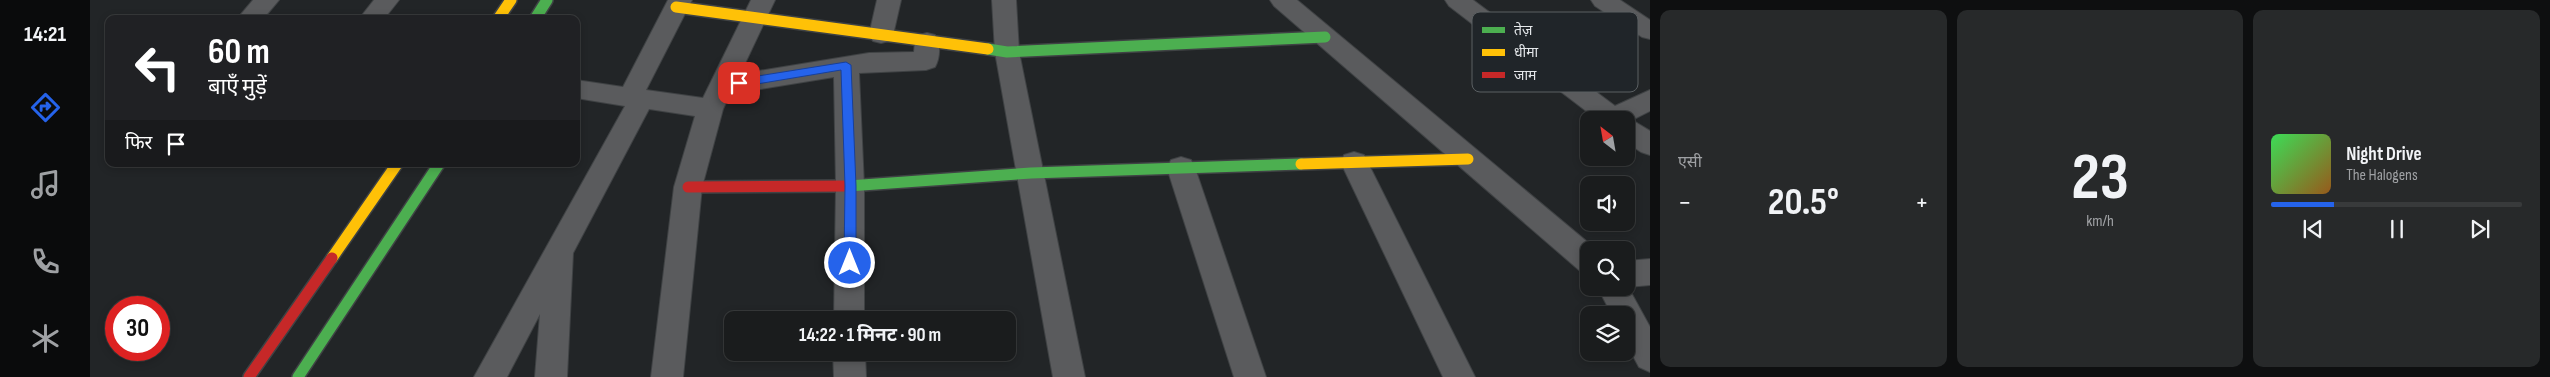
<!DOCTYPE html>
<html lang="hi">
<head>
<meta charset="utf-8">
<style>
	body { margin:0; font-family:"Sofia Sans Condensed","Noto Sans Devanagari",sans-serif; background:#27292a; color:#f1f3f6; height:100vh; display:flex; flex-direction:column; font-size:19px; white-space:nowrap }
	* { box-sizing:border-box; margin:0 }
	p { font-size:16px; color:#9fa1a4 }
	.icon { flex:none; width:28px; height:28px; fill:none; stroke:currentColor; stroke-width:2; stroke-linecap:round; stroke-linejoin:round }
	.map { position:relative; flex:1; overflow:hidden }
	.sheet { display:flex; flex-direction:column; gap:10px; padding:10px; background:#0e0f10; width:900px }
	.sheet>* { flex:none }
	.guide { position:absolute; left:15px; top:15px; width:475px; height:152px; border-radius:10px; box-shadow:0 2px 8px #0003,0 0 0 1px #383a3b; background:#202124; color:#fff; overflow:hidden }
	.needle { width:32px; rotate:329deg }
	.tools { position:absolute; left:1490px; top:111px; display:grid; gap:10px }
	.tools a { display:grid; place-items:center; width:55px; height:55px; border-radius:10px; background:#1a1c1d; box-shadow:0 2px 8px #0003,0 0 0 1px #383a3b; font-size:25px }
	.speed { position:absolute; left:15px; top:296px; display:flex; gap:10px; font-size:25px; font-weight:700; text-align:center }
	.speed>* { display:grid; place-content:center; width:65px; height:65px; border-radius:50%; background:#1a1c1d; box-shadow:0 2px 8px #0003,0 0 0 1px #383a3b; line-height:1 }
	.speed .limit { border:8px solid #d22; background:#fff; color:#111 }
	.pin { position:absolute; display:grid; place-items:center; width:42px; height:42px; color:#fff; margin:-21px; border-radius:10px; box-shadow:0 2px 8px #0006 }
	.me { position:absolute; width:55px; margin:-28px; rotate:0deg; stroke-linejoin:round; filter:drop-shadow(0 0 4px #0008) }
	.turn { display:flex; align-items:center; gap:18px; height:105px; padding:0 20px; font-size:22px }
	.turn .icon { width:65px; height:65px; stroke-width:2.5 }
	.turn b { display:block; font-size:35px; line-height:42px }
	.then { display:flex; align-items:center; height:48px; padding:0 20px; background:#0003; gap:10px; font-size:19px }
	.big { font-size:38px; font-weight:700; line-height:1.1 }
	.sheet .tile { flex:1; display:flex; flex-direction:column; justify-content:center; gap:8px; min-width:0; padding:0 18px; border-radius:10px; background:#27292a }
	.sheet .dial { align-items:center; gap:0 }
	.dial b { font-size:65px; line-height:1 }
	.song { display:flex; align-items:center; gap:15px }
	.cover { width:60px; height:60px; border-radius:8px; background:linear-gradient(135deg,hsl(130 70% 55%),hsl(30 70% 35%)) }
	.played { height:5px; border-radius:2px; background:linear-gradient(90deg,#2563eb 25%,#383a3b 25%) }
	.keys { display:flex; justify-content:space-around; direction:ltr }
	.heat { display:flex; justify-content:space-between; align-items:center; font-size:28px; direction:ltr }
	.sheet .tiles { flex:1; display:grid; gap:10px; grid-template-columns:repeat(3,1fr) }
	.trip { position:absolute; left:634px; top:311px; width:292px; height:50px; border-radius:10px; background:#1a1c1d; box-shadow:0 2px 8px #0003,0 0 0 1px #383a3b; font-weight:700; line-height:50px; text-align:center }
	main { display:flex; flex:1; min-height:0 }
	.dock { display:flex; flex-direction:column; width:90px; justify-content:space-around; align-items:center; background:#0a0b0c; color:#9fa1a4 }
	.dock .icon { width:35px; height:35px }
	.dock .active { color:#2563eb }
	.dock b { font-size:22px; color:#f1f3f6 }
	.map>svg:first-child { display:block }
	.lines { fill:none; stroke-linecap:round; stroke-linejoin:round }
	.street-casing { stroke:#3f4244; stroke-width:2 }
	.fast-casing { stroke:#3f4244; stroke-width:14 }
	.slow-casing { stroke:#3f4244; stroke-width:14 }
	.jam-casing { stroke:#3f4244; stroke-width:14 }
	.street { fill:#5a5b5d; fill-rule:evenodd }
	.fast { stroke:#4caf50; stroke-width:11 }
	.slow { stroke:#ffc107; stroke-width:11 }
	.jam { stroke:#c62828; stroke-width:11 }
	.route { fill:#2563eb; stroke:#184099 }
	.key { fill:#202529; stroke:#5b6063; stroke-width:1 }
	.key-label { font-size:14px; fill:#e5e8eb }
</style>
</head>
<body>
<main>
<nav class="dock">
<b>14:21</b>
<svg class="icon active" aria-label="directions" viewBox="0 0 24 24"><path d="M12 3l9 9-9 9-9-9zM9 14v-3h6M13 9l2 2-2 2"/></svg>
<svg class="icon" aria-label="music" viewBox="0 0 24 24"><path d="M9 18V5l10-2v13"/><circle cx="6" cy="18" r="3"/><circle cx="16" cy="16" r="3"/></svg>
<svg class="icon" aria-label="phone" viewBox="0 0 24 24"><path d="M5 4h4l2 5-3 2q2 4 5 5l2-3 5 2v4C11 20 4 13 5 4z"/></svg>
<svg class="icon" aria-label="climate" viewBox="0 0 24 24"><path d="M12 3v18M4 7l16 10M4 17L20 7"/></svg>
</nav>
<div class="map">
<svg width="1560" height="377" viewBox="0 0 1560 377">
	<rect width="100%" height="100%" fill="#222527"/>
	<g class="lines">
		<g class="street-casing">
			<g id="street">
				<polygon points="163,0 189,0 173,19 147,19"/>
				<polygon points="284,0 309,0 294,19 269,19"/>
				<path d="M 578,0 L 602,0 L 556,90 L 613,98 L 661,0 L 685,0 L 650,74 L 779,53 L 824,52 L 825,41 L 829,35 L 837,33 L 845,35 C 851,44 850,58 845,67 L 836,70 L 769,73 L 774,186 L 774,320 L 744,320 L 746,186 L 744,77 L 640,94 L 633,109 L 612,187 L 593,377 L 561,377 L 584,187 L 605,116 L 559,109 L 483,253 L 477,377 L 445,377 L 450,314 L 417,377 L 384,377 L 535,106 L 486,98 L 486,80 L 533,87 Z"/>
				<polygon points="787,0 811,0 803,35 799,41 791,43 783,41 779,35"/>
				<polygon points="902,0 926,0 929,52 995,377 963,377 905,52"/>
				<polygon points="1180,0 1207,0 1507,250 1499,250 1499,273 1489,270 1184,6"/>
				<polygon points="1355,0 1383,0 1525,106 1560,90 1560,111 1542,120 1560,131 1560,155 1551,152 1536,142 1536,120 1508,120 1359,6"/>
				<polygon points="1501,0 1530,0 1560,20 1560,39 1552,37 1505,6"/>
				<polygon points="1264,152 1274,155 1385,377 1353,377 1251,163 1254,155"/>
				<polygon points="1091,157 1101,160 1105,168 1176,377 1144,377 1077,168 1081,160"/>
				<polygon points="1560,259 1560,285 1538,287 1560,327 1560,372 1549,367 1536,343 1536,315 1522,315 1508,288 1536,288 1536,261"/>
				<polygon points="743,352 775,352 776,377 744,377"/>
			</g>
		</g>
		<g class="fast-casing">
			<g id="fast">
				<polyline points="445,19 457,0"/>
				<polyline points="898,49 917,52 1235,37"/>
				<polyline points="758,186 941,173 1211,164"/>
				<polyline points="208,377 349,164"/>
			</g>
		</g>
		<g class="slow-casing">
			<g id="slow">
				<polyline points="586,7 898,49"/>
				<polyline points="408,19 421,0"/>
				<polyline points="1211,164 1378,159"/>
				<polyline points="242,258 307,164"/>
			</g>
		</g>
		<g class="jam-casing">
			<g id="jam">
				<polyline points="598,187 758,186"/>
				<polyline points="159,377 242,258"/>
			</g>
		</g>
		<use href="#street" class="street"/>
		<use href="#fast" class="fast"/>
		<use href="#slow" class="slow"/>
		<use href="#jam" class="jam"/>
	</g>
	<polygon class="route" points="756,62 761,65 766,186 766,263 760,268 754,263 755,186 751,70 649,87 643,83 649,79"/>
	<rect x="1382" y="12" width="166" height="80" rx="8" class="key"/>
	<rect x="1392" y="27" width="23" height="6" fill="#4caf50"/>
	<rect x="1392" y="49" width="23" height="7" fill="#ffc107"/>
	<rect x="1392" y="72" width="23" height="6" fill="#c62828"/>
	<g class="key-label">
		<text x="1424" y="35">तेज़</text>
		<text x="1424" y="57">धीमा</text>
		<text x="1424" y="80">जाम</text>
	</g>
</svg>
<div class="tools">
<a><svg class="needle" viewBox="-14 -14 28 28"><path d="M0-13l5 13h-10z" fill="#e53935"/><path d="M0 13l5-13h-10z" fill="#9fa1a4"/></svg></a>
<a><svg class="icon" aria-label="sound" viewBox="0 0 24 24"><path d="M4 9h4l5-4v14l-5-4H4zM17 9q2 3 0 6"/></svg></a>
<a><svg class="icon" aria-label="search" viewBox="0 0 24 24"><circle cx="10" cy="10" r="6"/><path d="M15 15l6 6"/></svg></a>
<a><svg class="icon" aria-label="layers" viewBox="0 0 24 24"><path d="M12 4l9 5-9 5-9-5zM3 14l9 5 9-5"/></svg></a>
</div>
<div class="speed"><div class="limit">30</div></div>
<div class="pin" style="left:649px;top:83px;background:#d93025"><svg class="icon" aria-label="arrive" viewBox="0 0 24 24"><path d="M6 21V4h12l-3 4 3 4H6"/></svg></div>
<svg class="me" style="left:760px;top:263px" viewBox="-20 -20 40 40"><circle r="17" fill="#2563eb" stroke="#fff" stroke-width="3"/><path d="M0-11L8 9 0 5-8 9z" fill="#fff"/></svg>
<div class="trip">14:22 · 1 मिनट · 90 m</div>
<div class="guide">
<div class="turn"><svg class="icon" aria-label="left" viewBox="0 0 24 24"><path d="M17 20v-9H6M10 6l-5 5 5 5"/></svg><div><b>60 m</b>बाएँ मुड़ें</div></div>
<div class="then">फिर<svg class="icon" aria-label="arrive" viewBox="0 0 24 24"><path d="M6 21V4h12l-3 4 3 4H6"/></svg></div>
</div>
</div>
<section class="sheet">
<div class="tiles">
<div class="tile"><p>एसी</p>
<div class="heat"><a>−</a><b class="big">20.5°</b><a>+</a></div>
</div>
<div class="tile dial"><b>23</b><p>km/h</p></div>
<div class="tile">
<div class="song"><i class="cover"></i><div><b>Night Drive</b><p>The Halogens</p></div></div>
<div class="played"></div>
<div class="keys"><svg class="icon" aria-label="previous" viewBox="0 0 24 24"><path d="M18 5L8 12l10 7zM5 5v14"/></svg><svg class="icon" aria-label="pause" viewBox="0 0 24 24"><path d="M8 5v14M16 5v14"/></svg><svg class="icon" aria-label="next" viewBox="0 0 24 24"><path d="M6 5l10 7-10 7zM19 5v14"/></svg></div>
</div>
</div>
</section>
</main>
</body>
</html>
